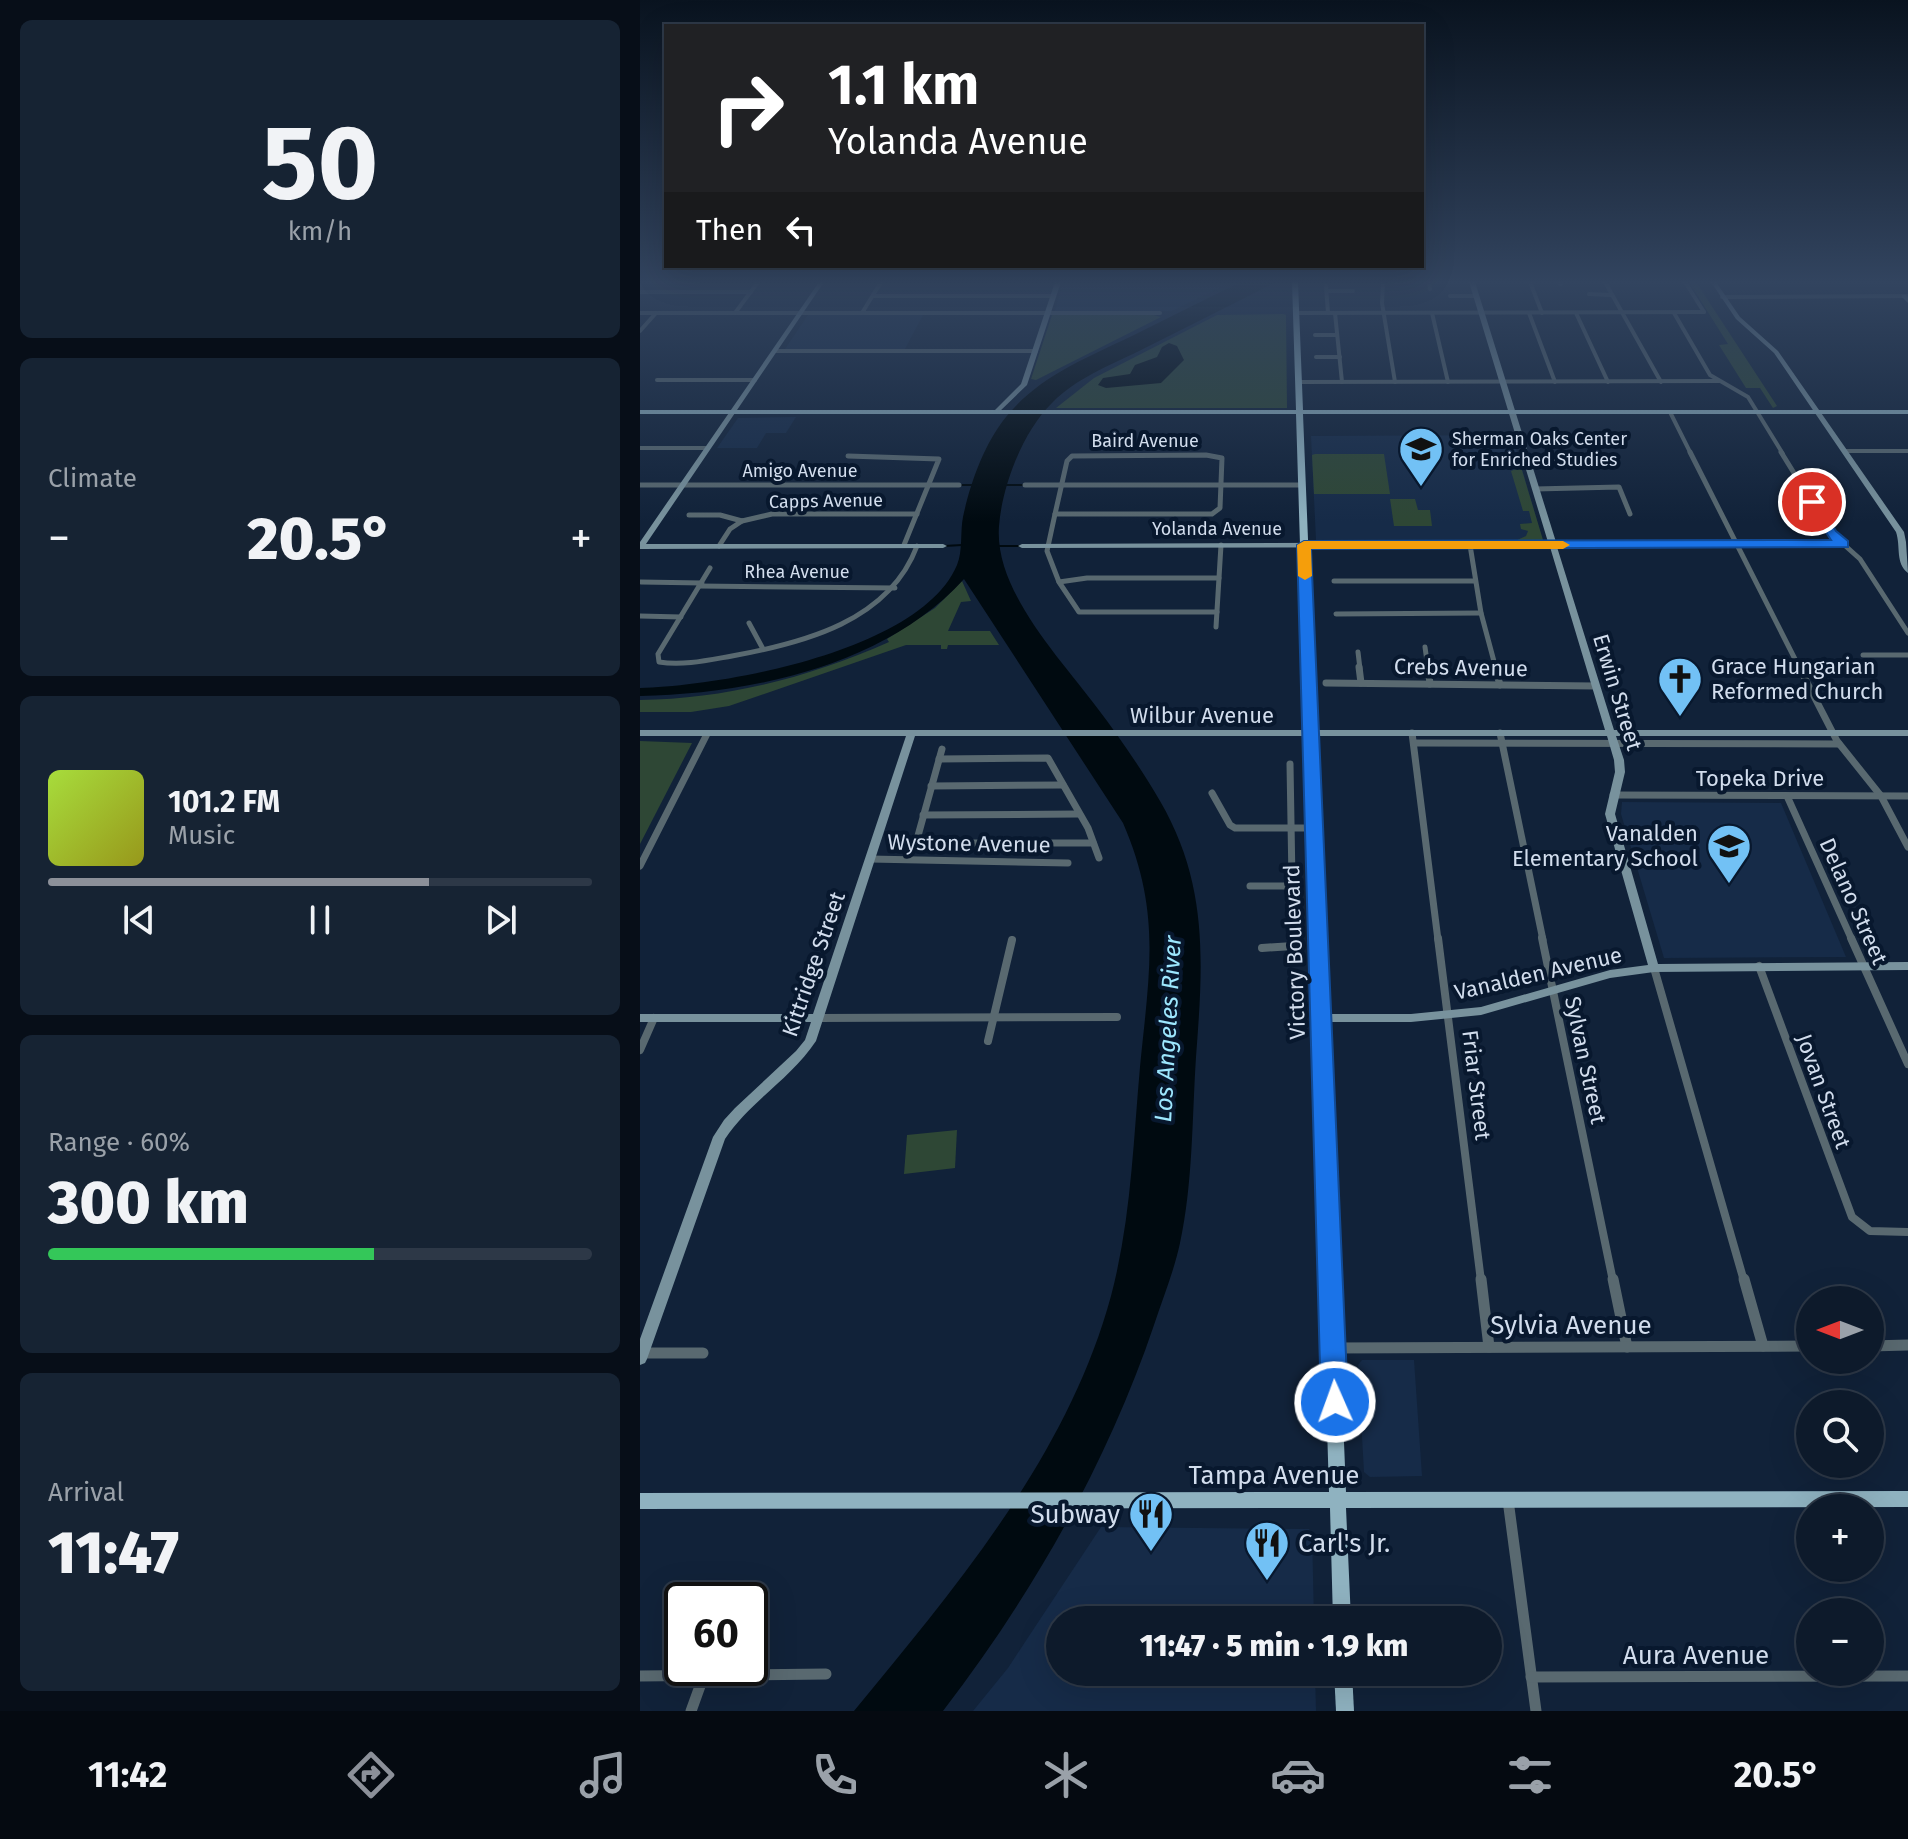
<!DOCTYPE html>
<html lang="en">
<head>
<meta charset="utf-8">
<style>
	body { margin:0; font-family:"Fira Sans",sans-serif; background:#162333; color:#f1f3f6; height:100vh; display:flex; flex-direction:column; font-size:30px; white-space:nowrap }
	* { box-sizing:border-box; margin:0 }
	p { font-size:26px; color:#9aa1a9 }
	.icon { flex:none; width:44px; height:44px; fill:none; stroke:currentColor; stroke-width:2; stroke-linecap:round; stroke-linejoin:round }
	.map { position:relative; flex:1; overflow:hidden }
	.side { display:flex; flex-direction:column; gap:20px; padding:20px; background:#070e18; width:640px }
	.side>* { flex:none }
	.guide { position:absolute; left:24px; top:24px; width:760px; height:244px; border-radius:0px; box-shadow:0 8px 32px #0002,0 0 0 2px #2d3847; background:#202124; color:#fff; overflow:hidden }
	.needle { width:52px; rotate:270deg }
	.tools { position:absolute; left:1156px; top:1286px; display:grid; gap:16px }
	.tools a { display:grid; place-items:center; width:88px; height:88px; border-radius:50%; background:#0d1a2b; box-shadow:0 8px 32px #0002,0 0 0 2px #2d3847; font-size:40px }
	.speed { position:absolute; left:24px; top:1582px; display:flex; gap:16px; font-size:40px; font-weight:700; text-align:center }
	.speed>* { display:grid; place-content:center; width:104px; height:104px; border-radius:50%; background:#0d1a2b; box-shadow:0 8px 32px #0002,0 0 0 2px #2d3847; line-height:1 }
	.speed .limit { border:4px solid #111; border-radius:12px; background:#fff; color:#111 }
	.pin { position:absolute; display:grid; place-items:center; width:68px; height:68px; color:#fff; margin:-34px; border:4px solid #fff; border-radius:50%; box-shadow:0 2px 8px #0007 }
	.me { position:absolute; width:88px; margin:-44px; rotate:358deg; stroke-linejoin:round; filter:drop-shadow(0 0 6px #0008) }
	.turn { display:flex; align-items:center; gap:28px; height:168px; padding:0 32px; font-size:36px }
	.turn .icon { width:104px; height:104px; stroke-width:2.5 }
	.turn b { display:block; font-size:56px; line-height:68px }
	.then { display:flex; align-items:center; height:76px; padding:0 32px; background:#0003; gap:16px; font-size:30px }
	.big { font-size:60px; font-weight:800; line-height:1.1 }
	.side .tile { flex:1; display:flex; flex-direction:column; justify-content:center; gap:12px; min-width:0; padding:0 28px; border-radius:12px; background:#162333 }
	.side .dial { align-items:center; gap:0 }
	.dial b { font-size:104px; line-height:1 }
	.song { display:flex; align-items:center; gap:24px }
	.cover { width:96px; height:96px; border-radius:12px; background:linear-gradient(135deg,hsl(80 70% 55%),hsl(60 70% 35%)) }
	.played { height:8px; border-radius:4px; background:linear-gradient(90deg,#8c9099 70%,#2d3847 70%) }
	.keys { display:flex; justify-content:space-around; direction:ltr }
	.heat { display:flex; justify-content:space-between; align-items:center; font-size:44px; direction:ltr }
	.charge { height:12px; border-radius:6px; background:linear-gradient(90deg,#34c759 60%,#2d3847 0) }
	.trip { position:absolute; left:406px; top:1606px; width:456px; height:80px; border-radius:40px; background:#0d1a2b; box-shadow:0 8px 32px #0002,0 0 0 2px #2d3847; font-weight:800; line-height:80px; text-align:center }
	.dock { display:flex; height:128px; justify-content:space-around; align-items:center; background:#050a11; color:#9aa1a9 }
	.dock .icon { width:56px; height:56px }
	.dock .on { color:#8c9099 }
	.dock b { font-size:36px; color:#f1f3f6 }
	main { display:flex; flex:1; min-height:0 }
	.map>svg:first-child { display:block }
	.built { fill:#162b48 }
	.green { fill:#2e4735 }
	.water { fill:#000a10 }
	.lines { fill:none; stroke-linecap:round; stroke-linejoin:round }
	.stream { stroke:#000a10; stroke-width:2 }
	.street-far4 { stroke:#596970; stroke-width:4 }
	.street-far3 { stroke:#596970; stroke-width:5 }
	.street-far2 { stroke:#596970; stroke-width:7 }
	.street-far1 { stroke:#596970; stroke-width:8 }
	.street { stroke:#596970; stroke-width:11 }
	.secondary { fill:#78929d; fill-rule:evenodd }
	.primary { fill:#8fb2c0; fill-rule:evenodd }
	.route { fill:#1a73e8; stroke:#114b97; stroke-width:2 }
	.slow { fill:#f59e0b }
	.labels { text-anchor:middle; stroke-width:8; stroke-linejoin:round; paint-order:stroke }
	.far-poi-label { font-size:18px; fill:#d2dded; stroke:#08182e; text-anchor:start }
	.far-street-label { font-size:18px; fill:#d2dded; stroke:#08182e }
	.poi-label { font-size:22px; fill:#d2dded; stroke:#08182e; text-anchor:start }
	.street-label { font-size:22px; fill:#d2dded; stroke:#08182e }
	.water-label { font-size:24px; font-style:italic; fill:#9de7fe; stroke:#08182e }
	.near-street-label { font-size:26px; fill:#d2dded; stroke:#08182e }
	.near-poi-label { font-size:26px; fill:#d2dded; stroke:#08182e; text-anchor:end }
</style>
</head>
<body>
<main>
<section class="side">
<div class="tile dial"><b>50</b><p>km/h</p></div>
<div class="tile"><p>Climate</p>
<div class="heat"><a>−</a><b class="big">20.5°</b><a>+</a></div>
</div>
<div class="tile">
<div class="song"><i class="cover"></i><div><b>101.2 FM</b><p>Music</p></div></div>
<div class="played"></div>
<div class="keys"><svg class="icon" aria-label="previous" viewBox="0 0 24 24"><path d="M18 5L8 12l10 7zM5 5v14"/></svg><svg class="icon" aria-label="pause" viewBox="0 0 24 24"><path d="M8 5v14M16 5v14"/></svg><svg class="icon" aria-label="next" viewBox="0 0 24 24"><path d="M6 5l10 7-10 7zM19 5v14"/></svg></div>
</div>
<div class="tile"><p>Range · 60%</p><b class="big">300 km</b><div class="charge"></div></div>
<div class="tile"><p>Arrival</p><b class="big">11:47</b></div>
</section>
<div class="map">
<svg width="1268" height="1711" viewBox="0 0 1268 1711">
	<rect width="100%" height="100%" fill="#112239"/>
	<g class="built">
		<polygon points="423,282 591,282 532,311 415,311"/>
		<polygon points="168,315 283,315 265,349 145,349"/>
		<polygon points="156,417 146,433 126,433 117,448 77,448 98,418"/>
		<polygon points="872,435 903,541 676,540 671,436"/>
		<polygon points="982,802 1141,803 1206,957 1024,958 981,814"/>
		<polygon points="722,1360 774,1360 782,1476 730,1477 724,1472 718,1365"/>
		<polygon points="461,1527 669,1529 672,1533 674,1620 420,1620 420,1672 675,1672 676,1711 333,1711 368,1668"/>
	</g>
	<g class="green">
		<polygon points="1049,282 1056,282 1137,406 1133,408 1120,388 1106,388 1079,345 1088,344"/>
		<polygon points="509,314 521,317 396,380 391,379 412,315"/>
		<polygon points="643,314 646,315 647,408 416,408 454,378 577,315"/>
		<polygon points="675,454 744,454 750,494 674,494 672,455"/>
		<polygon points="881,467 903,540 900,542 875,541 886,536 888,531 881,529 880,524 892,523 889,511 883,511 871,471"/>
		<polygon points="750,499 775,499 778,510 790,510 792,526 754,526"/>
		<path d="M 322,581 L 331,601 L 321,602 L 308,631 L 350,631 L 359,645 L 308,645 L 307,649 L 301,649 L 301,645 L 266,645 L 89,706 L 51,712 L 0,712 L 0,700 C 87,699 170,677 249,642 L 247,639 L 295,608 Z"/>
		<polygon points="0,741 52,743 0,844"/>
		<polygon points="317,1130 315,1168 264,1174 267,1135"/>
	</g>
	<g class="water">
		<path d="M 601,282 L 636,282 C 591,305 545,328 499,351 C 470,365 435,379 412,403 C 383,431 362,486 359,526 C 354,591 421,659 458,709 C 480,738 502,770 520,801 C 569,885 563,964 556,1057 C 552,1118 553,1183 540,1243 C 534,1271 523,1298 514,1325 C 467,1464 392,1595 303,1711 L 214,1711 C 316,1587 428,1455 471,1296 C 491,1220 493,1145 500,1067 C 509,974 522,913 483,823 L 324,579 C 246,665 112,694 0,696 L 0,688 C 83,686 281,651 317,565 C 323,551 320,532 323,517 C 330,484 344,444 366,417 C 398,377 446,358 492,336 C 528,318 564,300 601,282 Z"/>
		<polygon points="529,343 537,346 544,360 521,383 466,388 458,385 463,378 490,374 495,365 517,357 522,347"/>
	</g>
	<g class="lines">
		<g class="stream">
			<polyline points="322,485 336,485"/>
			<polyline points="366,485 384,485"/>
			<polyline points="304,546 322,545"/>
			<polyline points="359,546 381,546"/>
		</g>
		<g class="street-far4">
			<polyline points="743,282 742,303 755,382"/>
			<polyline points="789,282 790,289"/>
			<polyline points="890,282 902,313"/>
			<polyline points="918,282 921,284"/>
			<polyline points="965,282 1021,382"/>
			<polyline points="1045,282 1064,312"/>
			<polyline points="686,286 688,313"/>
			<polyline points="687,291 713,291"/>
			<polyline points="0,292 111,292"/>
			<polyline points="949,294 971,295"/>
			<polyline points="233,296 413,296"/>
			<polyline points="810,296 836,296"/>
			<polyline points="1082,297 1268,296"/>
			<polyline points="0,313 520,313"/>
			<polyline points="95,313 118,282"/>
			<polyline points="222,313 241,282"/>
			<polyline points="656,313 1064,312"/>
			<polyline points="695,313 702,382"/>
			<polyline points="792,313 808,382"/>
			<polyline points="889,313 915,382"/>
			<polyline points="936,313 968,382"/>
			<polyline points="1034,313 1070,375 1108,397 1143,454"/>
			<polyline points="0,331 16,313"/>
			<polyline points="675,335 697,335"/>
			<polyline points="135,351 396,351"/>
			<polyline points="676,357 700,357"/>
			<polyline points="17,380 115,380"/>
			<polyline points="658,382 1079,381"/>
			<polyline points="1030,412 1051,454"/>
			<polyline points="0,448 68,448"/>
			<polyline points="1204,451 1268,451"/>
		</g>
		<g class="street-far3">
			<polyline points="1050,452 1160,669"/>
			<polyline points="1141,452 1191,533 1220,559 1268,633"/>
			<polygon points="566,455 582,458 580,508 572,514 415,514 427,461 432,456"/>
			<polyline points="208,456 299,459 264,545"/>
			<polyline points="886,459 920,458"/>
			<polyline points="0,485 319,485"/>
			<polyline points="385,485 662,485"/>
			<polyline points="895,489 979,487 990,514"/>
			<polyline points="415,514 407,551 419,582 439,612 577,612"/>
			<polyline points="49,515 80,515 102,521 132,514 277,514"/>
			<polyline points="830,545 841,613 856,669"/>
			<polyline points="79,546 90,529 102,521"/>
			<path d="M 70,568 L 18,654 L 19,662 C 43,666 69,660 92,656 C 164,643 249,621 277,546"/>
			<polyline points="694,581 834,581"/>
			<polyline points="1,582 62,583"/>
			<polyline points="419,582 447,578 579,578"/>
			<polyline points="59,586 255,588"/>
			<polyline points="696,614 841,613"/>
			<polyline points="0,616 41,617"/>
			<polyline points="109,623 123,649"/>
			<polyline points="576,627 581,545"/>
			<polyline points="785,647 788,669"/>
			<polyline points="718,652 720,669"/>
			<polyline points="1223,655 1268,655"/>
		</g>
		<g class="street-far2">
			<polyline points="719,667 721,683"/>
			<polyline points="788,667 790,684"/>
			<polyline points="855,667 860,685"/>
			<polyline points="1159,667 1197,741 1241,796 1268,847"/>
			<polyline points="686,683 955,686"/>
			<polyline points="772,733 798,940"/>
			<polyline points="860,733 903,940"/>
			<polyline points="774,743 1199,744"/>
			<polyline points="302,749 276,843 453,843"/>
			<polyline points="299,759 408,758 448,828 459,858"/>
			<polyline points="650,764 653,940"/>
			<polyline points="291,786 423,785"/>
			<polyline points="572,793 590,825 595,828 674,828"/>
			<polyline points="973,795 1268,796"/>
			<polyline points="1147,796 1212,940"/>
			<polyline points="283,815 439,814"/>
			<polyline points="230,859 428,863"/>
			<polyline points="0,866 67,734"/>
			<polyline points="610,886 652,886"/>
		</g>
		<g class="street-far1">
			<polyline points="798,938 841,1281"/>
			<polyline points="902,938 973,1281"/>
			<polyline points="1211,938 1268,1064"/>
			<polyline points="622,948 653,946 653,938"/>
			<polyline points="1119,966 1212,1217 1230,1231 1268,1232"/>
			<polyline points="1014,968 1104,1281"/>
			<polyline points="178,1018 477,1017"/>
			<polyline points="348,1041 372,940"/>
			<polyline points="0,1050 14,1018"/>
		</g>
		<g class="street">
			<polyline points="841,1279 849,1347"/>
			<polyline points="973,1279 987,1347"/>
			<polyline points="1104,1279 1123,1346"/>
			<polyline points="1230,1346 1268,1345"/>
			<polyline points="693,1348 1170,1346"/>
			<polyline points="0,1353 63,1353"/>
			<polyline points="868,1500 896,1711"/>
			<polyline points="0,1676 186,1674"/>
			<polyline points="891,1677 1268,1676"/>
			<polyline points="51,1711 64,1675"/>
		</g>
		<g class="secondary">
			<polygon points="179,282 184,282 6,544 303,544 307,546 303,548 0,549 0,542"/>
			<polygon points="415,282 421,282 387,385 358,413 354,413 354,411 381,384"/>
			<path d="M 829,282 L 835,282 L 916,542 L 1203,542 L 1207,544 L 1203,546 L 917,547 L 974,730 L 1268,730 L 1268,736 L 976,736 L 984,760 L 985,772 L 975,814 L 1018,964 L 1268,962 L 1268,970 L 1014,972 L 970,978 L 841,1015 L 771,1022 L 680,1022 L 676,1021 L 674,1018 L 676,1015 L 680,1014 L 771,1014 L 841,1007 L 970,970 L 1008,965 L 965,814 L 975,772 L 974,760 L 967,736 L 275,736 L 176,1041 C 151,1079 110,1101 85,1139 L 7,1359 L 5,1363 L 0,1365 L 0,1339 L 73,1137 L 84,1120 L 95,1108 L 156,1051 L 165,1040 L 171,1022 L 0,1022 L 0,1014 L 173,1014 L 266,736 L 0,736 L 0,730 L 965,730 L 910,547 L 382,548 L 378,546 L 382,544 L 908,542 Z"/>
			<path d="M 1071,282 L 1076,282 L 1100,317 L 1138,351 L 1264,532 L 1266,542 L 1268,573 C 1255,563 1261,547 1256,532 L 1134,353 L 1096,319 Z"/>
			<polygon points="1262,295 1266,295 1268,297 1268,303 1262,297"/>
		</g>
		<g class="primary">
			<polygon points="652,282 658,282 663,410 1268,410 1268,414 663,414 706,1492 1268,1491 1268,1507 706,1508 711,1620 693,1620 690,1508 0,1509 0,1493 689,1492 656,414 0,414 0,410 656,410"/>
			<polygon points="694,1672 712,1672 714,1711 696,1711"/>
		</g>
	</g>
	<linearGradient id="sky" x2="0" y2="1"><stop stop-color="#09131f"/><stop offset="0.54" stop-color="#32445f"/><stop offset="1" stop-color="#32445f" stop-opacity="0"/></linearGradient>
	<rect width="1268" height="522" fill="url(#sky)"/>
	<polygon class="route" points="1172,499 1177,500 1196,531 1208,541 1208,547 671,549 708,1402 704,1410 695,1414 685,1410 681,1402 657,545 664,541 1191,540 1166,502"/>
	<polygon class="slow" points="664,541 923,541 930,545 923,549 671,549 672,576 665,580 658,576 657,545"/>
	<defs>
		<g id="school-pin" transform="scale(2.3)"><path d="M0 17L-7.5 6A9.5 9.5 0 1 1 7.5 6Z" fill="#72c1f5" stroke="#08182e"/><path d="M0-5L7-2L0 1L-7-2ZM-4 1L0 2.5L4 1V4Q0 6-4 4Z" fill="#111"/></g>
		<g id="church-pin" transform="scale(2.3)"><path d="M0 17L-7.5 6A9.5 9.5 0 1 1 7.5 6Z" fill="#72c1f5" stroke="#08182e"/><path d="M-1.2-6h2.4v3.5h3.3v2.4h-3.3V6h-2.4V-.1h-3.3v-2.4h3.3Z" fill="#111"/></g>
		<g id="restaurant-pin" transform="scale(2.3)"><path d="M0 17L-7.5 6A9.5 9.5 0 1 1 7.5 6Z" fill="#72c1f5" stroke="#08182e"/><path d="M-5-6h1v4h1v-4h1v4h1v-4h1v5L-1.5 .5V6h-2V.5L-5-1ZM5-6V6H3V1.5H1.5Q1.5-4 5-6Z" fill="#111"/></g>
	</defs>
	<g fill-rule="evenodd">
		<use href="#school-pin" x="781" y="449"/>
		<use href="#church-pin" x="1040" y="679"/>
		<use href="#school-pin" x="1089" y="846"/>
		<use href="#restaurant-pin" x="511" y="1514"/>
		<use href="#restaurant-pin" x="627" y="1543"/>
	</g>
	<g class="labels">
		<g class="far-poi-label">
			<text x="812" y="445">Sherman Oaks Center<tspan x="812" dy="21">for Enriched Studies</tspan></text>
		</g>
		<g class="far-street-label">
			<text x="505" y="447">Baird Avenue</text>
			<text x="160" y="477">Amigo Avenue</text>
			<text transform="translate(186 501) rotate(-1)" y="6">Capps Avenue</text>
			<text x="577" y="535">Yolanda Avenue</text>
			<text x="157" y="578">Rhea Avenue</text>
		</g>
		<g class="poi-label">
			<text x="1071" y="674">Grace Hungarian<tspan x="1071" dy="25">Reformed Church</tspan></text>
			<text x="1058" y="841" text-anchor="end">Vanalden<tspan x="1058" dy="25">Elementary School</tspan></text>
		</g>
		<g class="street-label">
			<text transform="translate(821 667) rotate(1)" y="8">Crebs Avenue</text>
			<text transform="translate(978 692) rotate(73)" y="8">Erwin Street</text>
			<text x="562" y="723">Wilbur Avenue</text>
			<text x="1120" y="786">Topeka Drive</text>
			<text transform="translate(329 843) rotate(1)" y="8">Wystone Avenue</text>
			<text transform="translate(1214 901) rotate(66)" y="8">Delano Street</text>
			<text transform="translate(654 952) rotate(-92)" y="8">Victory Boulevard</text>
			<text transform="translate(173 964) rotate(-71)" y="8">Kittridge Street</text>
			<text transform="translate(898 973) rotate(-13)" y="8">Vanalden Avenue</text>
			<text transform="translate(946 1060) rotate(78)" y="8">Sylvan Street</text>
			<text transform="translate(837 1085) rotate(83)" y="8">Friar Street</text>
			<text transform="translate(1184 1091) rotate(70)" y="8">Jovan Street</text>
		</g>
		<g class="water-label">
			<text transform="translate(528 1029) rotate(-87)" y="8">Los Angeles River</text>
		</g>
		<g class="near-street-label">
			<text x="931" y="1334">Sylvia Avenue</text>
			<text x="634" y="1484">Tampa Avenue</text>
			<text x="1056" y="1664">Aura Avenue</text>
		</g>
		<g class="near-poi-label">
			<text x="480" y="1523">Subway</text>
			<text x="658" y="1552" text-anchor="start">Carl's Jr.</text>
		</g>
	</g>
</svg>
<div class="tools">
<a><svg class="needle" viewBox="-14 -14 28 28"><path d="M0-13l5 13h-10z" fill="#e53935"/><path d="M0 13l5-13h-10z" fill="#9aa1a9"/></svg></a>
<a><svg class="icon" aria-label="search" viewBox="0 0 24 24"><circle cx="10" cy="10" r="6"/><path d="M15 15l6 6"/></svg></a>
<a>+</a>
<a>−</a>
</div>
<div class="speed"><div class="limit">60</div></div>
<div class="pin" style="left:1172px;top:502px;background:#d93025"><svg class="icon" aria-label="arrive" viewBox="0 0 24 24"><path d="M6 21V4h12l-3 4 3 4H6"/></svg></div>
<svg class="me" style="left:695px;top:1402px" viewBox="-20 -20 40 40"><circle r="17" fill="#1a73e8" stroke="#fff" stroke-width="3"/><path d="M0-11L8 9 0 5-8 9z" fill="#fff"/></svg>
<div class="trip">11:47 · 5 min · 1.9 km</div>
<div class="guide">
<div class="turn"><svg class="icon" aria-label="right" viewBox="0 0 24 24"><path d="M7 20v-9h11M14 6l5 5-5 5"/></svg><div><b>1.1 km</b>Yolanda Avenue</div></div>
<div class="then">Then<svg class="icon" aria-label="left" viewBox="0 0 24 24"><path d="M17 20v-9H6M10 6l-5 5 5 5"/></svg></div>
</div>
</div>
</main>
<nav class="dock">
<b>11:42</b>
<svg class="icon on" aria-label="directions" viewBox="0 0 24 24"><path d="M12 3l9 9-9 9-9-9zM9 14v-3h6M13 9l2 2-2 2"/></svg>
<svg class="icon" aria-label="music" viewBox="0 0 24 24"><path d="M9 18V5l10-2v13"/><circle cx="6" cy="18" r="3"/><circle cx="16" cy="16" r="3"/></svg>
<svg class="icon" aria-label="phone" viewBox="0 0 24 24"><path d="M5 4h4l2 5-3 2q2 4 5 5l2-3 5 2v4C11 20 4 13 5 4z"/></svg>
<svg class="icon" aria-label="climate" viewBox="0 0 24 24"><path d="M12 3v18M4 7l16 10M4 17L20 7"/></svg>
<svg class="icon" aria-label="car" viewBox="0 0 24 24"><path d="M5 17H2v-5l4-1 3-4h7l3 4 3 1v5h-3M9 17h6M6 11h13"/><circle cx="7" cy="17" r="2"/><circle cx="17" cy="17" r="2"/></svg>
<svg class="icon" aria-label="filters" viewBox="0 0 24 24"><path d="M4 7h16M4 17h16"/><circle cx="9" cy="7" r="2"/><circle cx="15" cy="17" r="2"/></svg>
<b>20.5°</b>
</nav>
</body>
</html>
